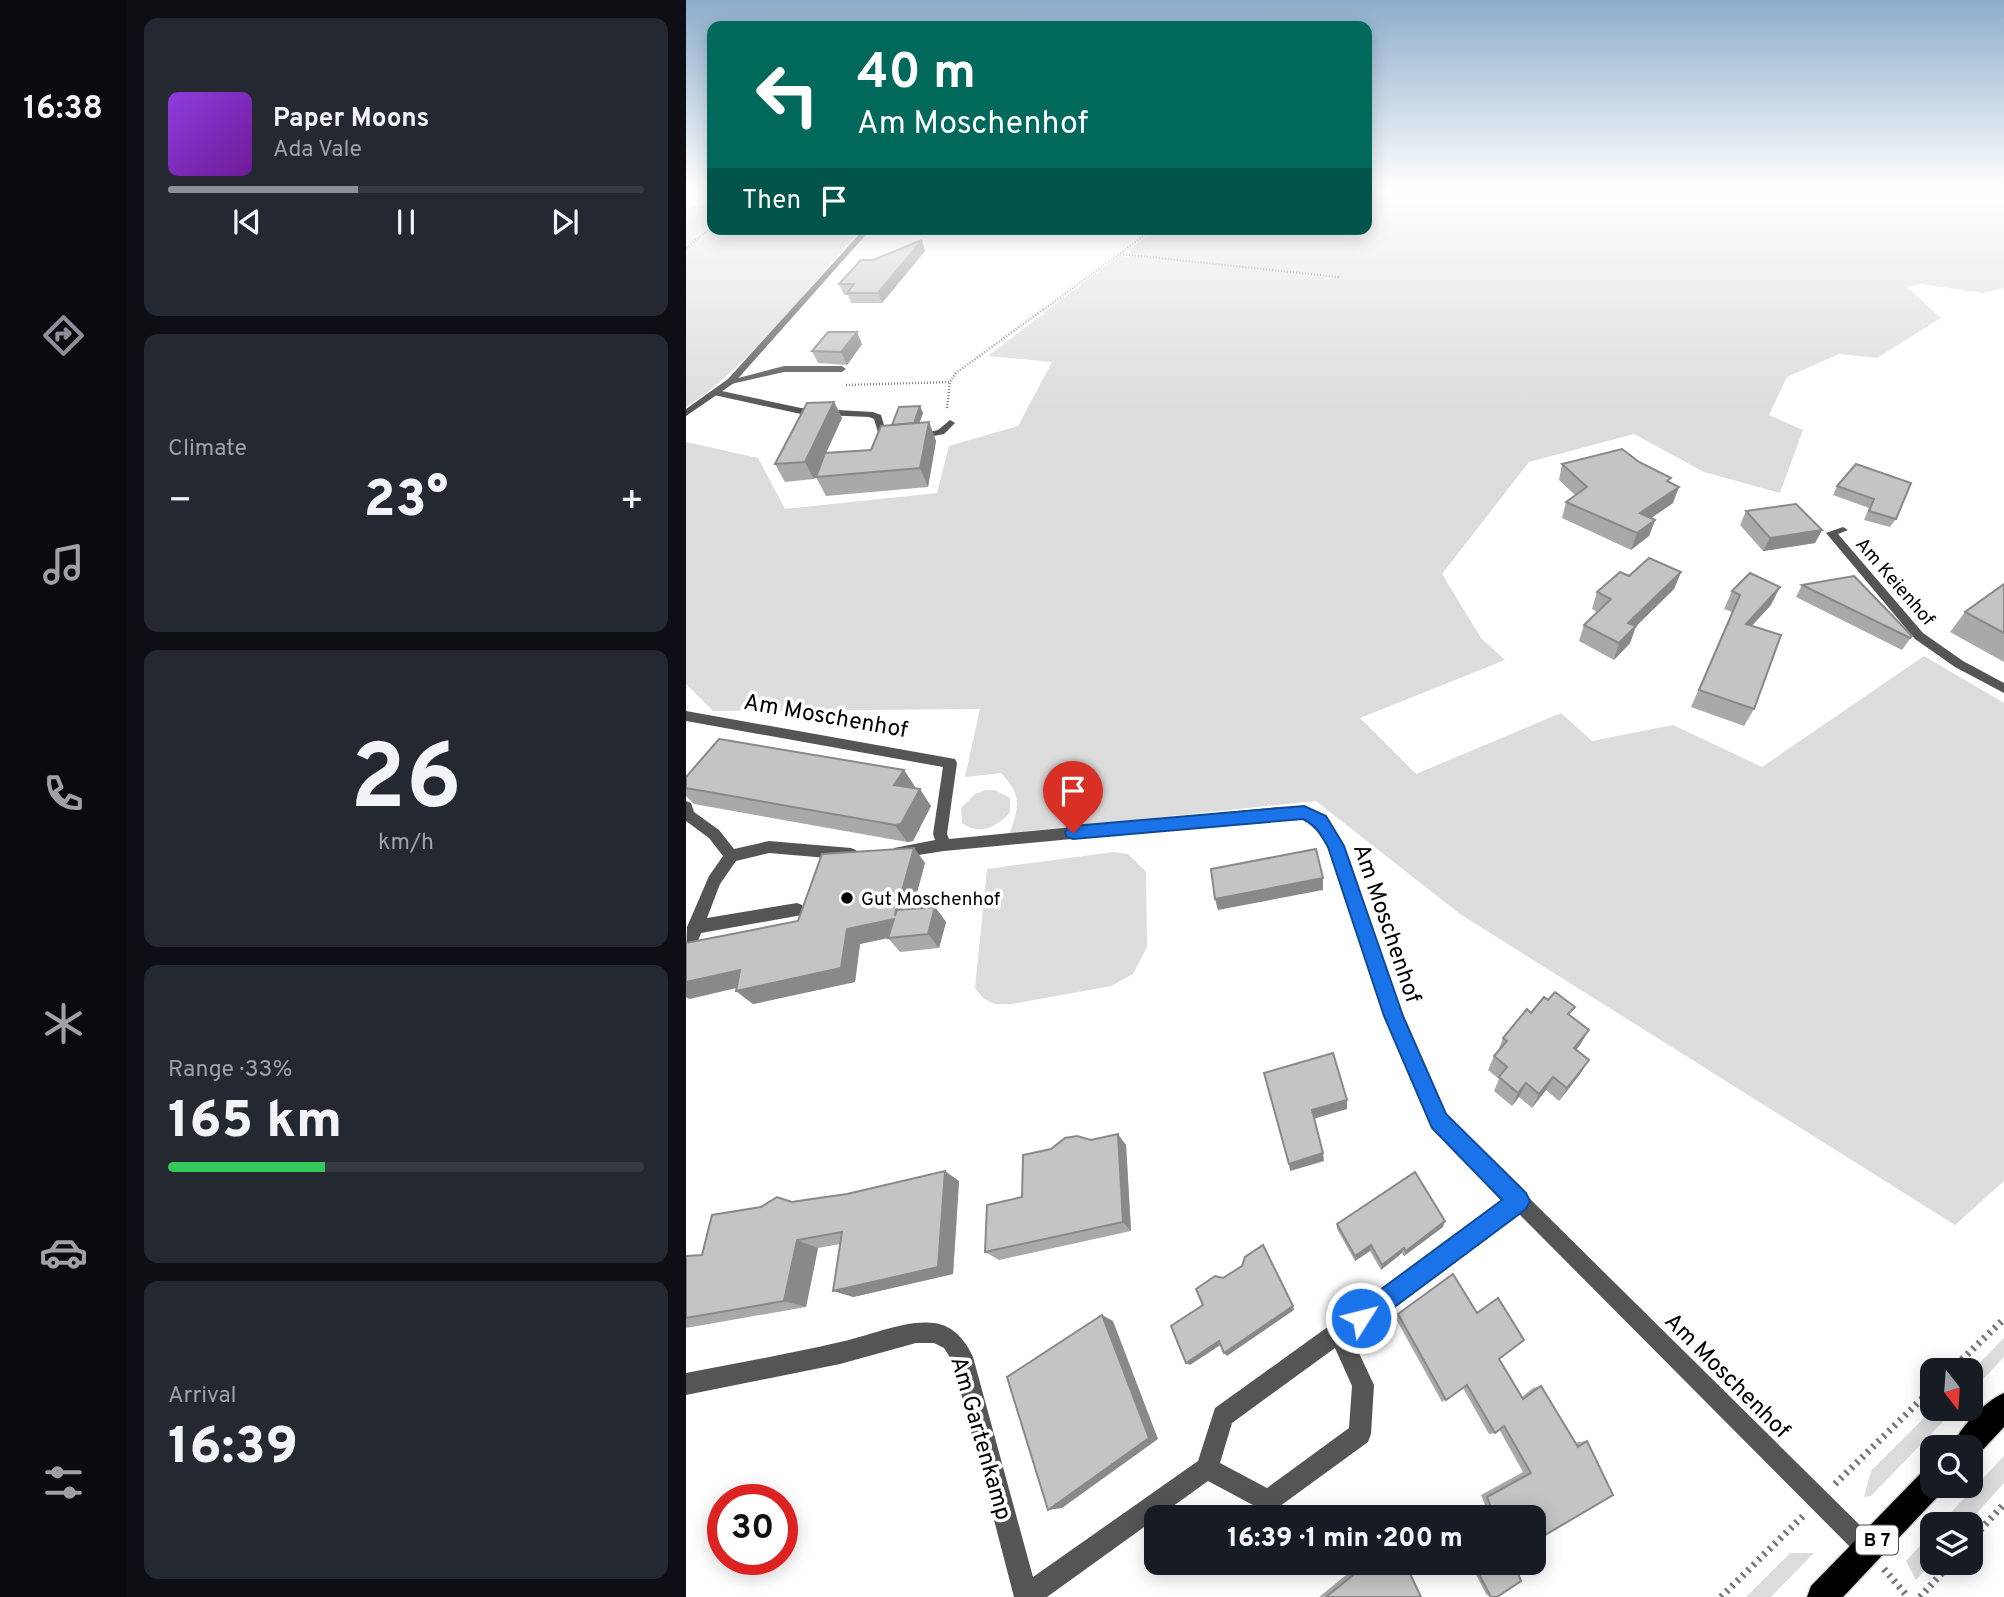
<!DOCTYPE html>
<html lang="en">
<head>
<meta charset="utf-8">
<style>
	body { margin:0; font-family:Overpass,sans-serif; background:#242831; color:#f1f3f6; height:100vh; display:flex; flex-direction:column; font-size:26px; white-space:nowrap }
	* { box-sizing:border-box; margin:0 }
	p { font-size:23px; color:#9ea1a6 }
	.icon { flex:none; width:38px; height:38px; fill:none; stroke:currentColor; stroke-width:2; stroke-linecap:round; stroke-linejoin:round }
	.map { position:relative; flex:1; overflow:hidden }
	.details { display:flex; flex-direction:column; gap:18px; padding:18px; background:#0d0f14; width:560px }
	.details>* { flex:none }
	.banner { position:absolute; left:21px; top:21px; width:665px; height:214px; border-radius:14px; box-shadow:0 4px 18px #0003; background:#00695c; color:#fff; overflow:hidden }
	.needle { width:46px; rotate:163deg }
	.fabs { position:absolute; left:1234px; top:1358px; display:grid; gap:14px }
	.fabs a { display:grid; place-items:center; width:63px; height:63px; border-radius:14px; background:#171b24; box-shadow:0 4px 18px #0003; font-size:35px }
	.speed { position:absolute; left:21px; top:1484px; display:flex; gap:14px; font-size:35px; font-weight:700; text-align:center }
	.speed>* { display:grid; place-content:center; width:91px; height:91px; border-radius:50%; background:#171b24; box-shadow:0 4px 18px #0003; line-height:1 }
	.speed .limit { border:10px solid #d22; background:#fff; color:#111 }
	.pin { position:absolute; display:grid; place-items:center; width:60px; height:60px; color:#fff; margin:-72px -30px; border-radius:50% 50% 50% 0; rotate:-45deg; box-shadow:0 0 7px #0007 }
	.pin .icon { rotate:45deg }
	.me { position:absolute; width:77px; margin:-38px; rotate:54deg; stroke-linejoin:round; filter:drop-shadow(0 0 5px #0008) }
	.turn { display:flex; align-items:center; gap:24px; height:147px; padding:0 35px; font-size:32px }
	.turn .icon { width:91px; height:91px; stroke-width:2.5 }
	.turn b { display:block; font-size:49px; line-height:60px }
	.then { display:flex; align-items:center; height:66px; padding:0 35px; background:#0003; gap:14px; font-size:26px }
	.big { font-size:52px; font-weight:800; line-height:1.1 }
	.details .card { flex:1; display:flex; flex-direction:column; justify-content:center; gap:10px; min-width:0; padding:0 24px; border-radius:14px; background:#242831 }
	.details .dial { align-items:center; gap:0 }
	.dial b { font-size:91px; line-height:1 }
	.song { display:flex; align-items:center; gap:21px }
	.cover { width:84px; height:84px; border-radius:10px; background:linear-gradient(135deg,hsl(270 70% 55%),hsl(280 70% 35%)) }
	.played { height:7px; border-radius:4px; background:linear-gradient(90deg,#8c9099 40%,#363941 40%) }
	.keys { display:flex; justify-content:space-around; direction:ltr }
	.heat { display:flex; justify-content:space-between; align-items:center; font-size:38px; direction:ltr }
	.charge { height:10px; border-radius:5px; background:linear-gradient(90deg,#34c759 33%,#363941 0) }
	.trip { position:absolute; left:458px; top:1505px; width:402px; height:70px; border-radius:14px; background:#171b24; box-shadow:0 4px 18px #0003; font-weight:800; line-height:70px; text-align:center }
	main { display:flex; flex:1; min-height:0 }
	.dock { display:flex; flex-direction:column; width:126px; justify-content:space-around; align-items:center; background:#090b0e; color:#9ea1a6 }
	.dock .icon { width:49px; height:49px }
	.dock .selected { color:#8c9099 }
	.dock b { font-size:32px; color:#f1f3f6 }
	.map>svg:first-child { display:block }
	.green { fill:#dcdcdc }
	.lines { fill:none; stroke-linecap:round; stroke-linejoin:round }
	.primary-casing { stroke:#dbdbdb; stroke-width:3 }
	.path-far2 { stroke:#777; stroke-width:2; stroke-dasharray:1 2; stroke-linecap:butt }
	.path-far1 { stroke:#777; stroke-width:2.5; stroke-dasharray:1 2; stroke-linecap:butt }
	.path { stroke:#777; stroke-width:7; stroke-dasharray:2.5 5; stroke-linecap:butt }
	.service { fill:#555; fill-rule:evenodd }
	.minor { fill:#555; fill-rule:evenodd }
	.primary { fill:#000; fill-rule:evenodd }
	.wall { fill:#a9a9a9 }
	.shaded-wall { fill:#898989 }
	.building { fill:#c4c4c4; stroke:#898989; stroke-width:2 }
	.route { fill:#1a73e8; stroke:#114b97; stroke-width:2 }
	.poi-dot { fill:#000; stroke:#fff; stroke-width:2.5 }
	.labels { text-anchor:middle; stroke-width:7; stroke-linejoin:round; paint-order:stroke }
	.shield { fill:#fff; stroke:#4c4c4c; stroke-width:2 }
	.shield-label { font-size:18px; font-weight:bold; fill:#000 }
	.street-label { font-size:19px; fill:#000; stroke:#fff }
	.poi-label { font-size:19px; fill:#000; stroke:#fff; text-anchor:start }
	.near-street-label { font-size:23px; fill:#000; stroke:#fff }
</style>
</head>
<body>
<main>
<nav class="dock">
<b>16:38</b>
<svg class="icon selected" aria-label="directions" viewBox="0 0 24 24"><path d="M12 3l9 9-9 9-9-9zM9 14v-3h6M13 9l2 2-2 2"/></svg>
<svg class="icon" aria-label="music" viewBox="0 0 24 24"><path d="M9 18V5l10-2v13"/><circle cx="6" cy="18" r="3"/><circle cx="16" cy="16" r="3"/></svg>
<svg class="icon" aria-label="phone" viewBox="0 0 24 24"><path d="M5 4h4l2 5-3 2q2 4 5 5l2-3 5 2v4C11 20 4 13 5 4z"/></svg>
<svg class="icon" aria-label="climate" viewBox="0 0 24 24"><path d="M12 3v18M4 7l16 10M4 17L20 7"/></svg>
<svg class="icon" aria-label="car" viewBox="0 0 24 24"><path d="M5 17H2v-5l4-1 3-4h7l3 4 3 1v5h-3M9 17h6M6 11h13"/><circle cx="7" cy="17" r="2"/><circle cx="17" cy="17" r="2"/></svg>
<svg class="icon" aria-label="filters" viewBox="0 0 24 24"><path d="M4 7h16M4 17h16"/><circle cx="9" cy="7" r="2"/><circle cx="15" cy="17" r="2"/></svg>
</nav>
<section class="details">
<div class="card">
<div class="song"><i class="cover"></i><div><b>Paper Moons</b><p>Ada Vale</p></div></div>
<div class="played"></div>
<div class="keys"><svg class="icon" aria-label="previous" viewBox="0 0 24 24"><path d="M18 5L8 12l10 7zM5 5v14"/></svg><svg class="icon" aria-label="pause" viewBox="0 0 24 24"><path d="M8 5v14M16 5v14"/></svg><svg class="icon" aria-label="next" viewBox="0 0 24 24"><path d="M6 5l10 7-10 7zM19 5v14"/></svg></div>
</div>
<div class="card"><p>Climate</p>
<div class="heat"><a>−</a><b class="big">23°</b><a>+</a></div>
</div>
<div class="card dial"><b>26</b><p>km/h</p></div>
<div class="card"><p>Range · 33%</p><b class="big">165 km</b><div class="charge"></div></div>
<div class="card"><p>Arrival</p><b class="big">16:39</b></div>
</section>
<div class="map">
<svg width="1318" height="1597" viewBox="0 0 1318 1597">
	<rect width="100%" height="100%" fill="#fff"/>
	<g class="green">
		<path d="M 681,187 L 1318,187 L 1318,288 L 1297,293 L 1235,284 L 1221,287 L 1255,318 L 1191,358 L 1153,354 L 1101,377 L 1083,415 L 1117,430 L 1094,493 L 1018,472 L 948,434 L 843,462 L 756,574 L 795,638 L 819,660 L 674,718 L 730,774 L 875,713 L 906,741 L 987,725 L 1076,767 L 1238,656 L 1318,703 L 1318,1181 L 1269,1225 L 774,914 L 630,801 L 324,833 C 333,806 336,795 315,773 L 279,777 L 294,709 L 27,711 L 0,684 L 0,442 L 72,458 L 99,509 L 251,493 L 263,446 L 332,426 L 366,362 L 302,356 L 434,255 L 442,258 L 447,254 L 442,250 L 470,229 L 681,229 Z"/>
		<path d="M 26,204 L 26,229 L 175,229 C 123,287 64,366 0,407 L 0,211 Z"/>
		<path d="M 299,790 L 309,790 L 324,798 L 324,812 C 312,827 293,836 276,823 L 275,808 L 289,794 Z"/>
		<polygon points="428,852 442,854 460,872 461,947 447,974 425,986 326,1004 308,1004 297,998 289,988 301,869"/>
		<polygon points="1318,1338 1318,1357 1285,1392 1285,1372"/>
		<polygon points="1247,1409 1269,1409 1185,1496 1178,1497 1185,1471"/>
		<polygon points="1318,1456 1318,1483 1281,1524 1254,1524"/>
		<polygon points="1246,1533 1246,1562 1230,1580 1220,1561"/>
		<polygon points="1104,1553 1128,1553 1085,1597 1060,1597"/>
	</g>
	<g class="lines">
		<g class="primary-casing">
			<g id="primary">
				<path d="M 1318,1393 L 1318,1427 L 1290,1457 L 1284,1459 L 1284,1447 L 1266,1447 C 1273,1428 1299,1401 1318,1393 Z"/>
				<polygon points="1246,1468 1246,1486 1259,1486 1256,1492 1157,1597 1121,1597 1125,1586 1236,1472"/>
			</g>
		</g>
		<g class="path-far2">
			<polyline points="0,210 26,203"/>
			<polyline points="0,248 26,227"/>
			<polyline points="434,254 653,277"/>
			<polyline points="357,310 467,229"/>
		</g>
		<g class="path-far1">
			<polyline points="160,385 264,382"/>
			<polyline points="261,408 264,382 270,373 359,308"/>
		</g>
		<g class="path">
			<polyline points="1265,1370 1318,1319"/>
			<polyline points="1149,1484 1246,1389"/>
			<polyline points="1284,1541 1318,1504"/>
			<polyline points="1198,1569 1222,1597"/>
			<polyline points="1035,1597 1118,1515"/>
			<polyline points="1234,1597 1265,1563"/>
		</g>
		<g class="service">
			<polygon points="98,366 156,366 160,369 156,372 98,372 45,384 41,381"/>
			<polygon points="31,390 115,408 187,412 195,415 201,435 209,440 204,443 194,439 188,419 183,417 115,414 28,395 28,391"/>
			<polygon points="264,420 269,423 258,434 231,439 226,436 252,430"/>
			<path d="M 0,711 L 269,759 L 271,763 L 261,834 L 263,839 L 593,807 C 650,803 658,843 672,888 L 669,893 L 664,894 L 659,893 C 647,867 646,824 611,818 L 258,851 L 213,858 L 208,856 L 206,852 L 208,848 L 249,840 L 247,834 L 257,767 L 0,721 Z"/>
			<polygon points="0,801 5,803 8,812 33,830 48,849 83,841 165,848 170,850 172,854 170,858 165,860 83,853 50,861 34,884 21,918 111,903 116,905 119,910 116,915 15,933 6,957 0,959 1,927 23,876 37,856 23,838 0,821"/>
		</g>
		<g class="minor">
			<polygon points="178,229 185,229 48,383 0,416 0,409 42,379"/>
			<polygon points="1157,527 1162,530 1152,534 1237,633 1277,661 1318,683 1318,693 1269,667 1229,639 1140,533"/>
			<path d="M 664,882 L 669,883 L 672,888 L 716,1016 L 759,1115 L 1190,1541 L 1194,1549 L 1190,1557 L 1182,1561 L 1174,1557 L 832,1213 L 665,1336 L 688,1385 L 685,1434 L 682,1442 L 590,1509 L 582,1513 L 522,1481 L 361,1597 L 328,1597 L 267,1362 L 258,1348 L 248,1343 L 230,1343 L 154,1364 L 0,1395 L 0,1373 C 51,1363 103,1354 154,1342 C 182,1336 221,1319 248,1323 C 267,1325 280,1341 287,1357 L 347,1577 L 512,1461 L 529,1408 L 818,1200 L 747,1127 L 700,1016 L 656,888 L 659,883 ZM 649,1348 L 666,1386 L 663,1428 L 581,1488 L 534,1463 L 546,1423 Z"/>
		</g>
		<use href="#primary" class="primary"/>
	</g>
	<g class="wall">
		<polygon points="239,251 196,303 165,303 162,295 158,295 153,284 187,260"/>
		<polygon points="176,344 161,365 132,363 126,351"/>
		<polygon points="148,402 156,418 140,453 185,450 206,425 234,406 237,413 233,423 243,422 250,441 242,487 140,496 130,477 136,463 128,479 99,482 89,464"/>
		<polygon points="953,462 984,482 987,503 965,518 969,520 963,536 945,550 876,518 880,502 889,495 873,480 876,464"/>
		<polygon points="1170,464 1210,519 1204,527 1178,520 1183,508 1147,495 1151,486"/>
		<polygon points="1060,511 1136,530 1129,543 1077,551 1054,525"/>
		<polygon points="995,572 988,589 950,626 944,643 928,660 893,641 898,625 911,612 906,609 911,592"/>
		<polygon points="1318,584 1318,662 1264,632 1279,612"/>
		<polygon points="1116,585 1226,636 1216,650 1110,597"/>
		<polygon points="1046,591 1085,605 1066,626 1068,709 1058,726 1005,707 1046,612 1038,609"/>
		<polygon points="218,770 229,787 228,788 245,806 227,841 221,842 8,804 0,796 0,777"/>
		<polygon points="228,848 239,863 226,909 249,907 260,922 253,948 214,952 202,938 174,944 169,982 67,1004 50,991 50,988 3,999 112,921"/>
		<polygon points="845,1013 884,1016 903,1030 890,1050 903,1060 894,1074 873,1101 860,1090 846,1108 833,1097 826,1106 808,1091 813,1079 802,1070 808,1056 812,1051 817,1038"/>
		<polygon points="405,1140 440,1145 445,1231 313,1260 299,1252 336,1197 365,1149"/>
		<polygon points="273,1181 267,1274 167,1297 154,1244 132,1248 120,1307 0,1328 0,1256 16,1255 106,1202"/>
		<polygon points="651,1224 757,1227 718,1256 716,1253 695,1270 684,1251 669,1261 651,1229"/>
		<polygon points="712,1314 813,1359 836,1397 847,1388 855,1386 890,1443 892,1442 901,1441 849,1517 804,1517 795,1495 837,1472 813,1429 809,1433 803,1434 777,1388 756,1402 710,1319"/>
		<polygon points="675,1563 719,1563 735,1597 633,1597"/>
		<polygon points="784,1563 828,1563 811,1597 804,1597 800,1594"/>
	</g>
	<g class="shaded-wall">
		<polygon points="236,240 239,251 196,303 192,293"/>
		<polygon points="171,332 176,344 161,365 155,352"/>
		<polygon points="148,402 156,418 128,479 119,462"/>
		<polygon points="234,406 237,413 230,432 228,426"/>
		<polygon points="243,422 250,441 242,487 234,468"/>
		<polygon points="993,487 987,503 949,529 954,513"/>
		<polygon points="969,520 963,536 945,550 951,533"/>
		<polygon points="1136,530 1129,543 1077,551 1084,538"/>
		<polygon points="995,572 988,589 937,639 942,623"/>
		<polygon points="1094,587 1085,605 1051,641 1060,624"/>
		<polygon points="950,626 944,643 928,660 933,643"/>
		<polygon points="218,770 229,787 219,802 208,785"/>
		<polygon points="234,789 245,806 227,841 221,842 209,825"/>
		<polygon points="228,848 239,863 221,930 209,916"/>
		<polygon points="637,878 637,890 532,910 529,899"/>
		<polygon points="249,907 260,922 253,948 242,934"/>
		<polygon points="208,919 220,934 174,944 169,982 67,1004 50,991 161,929"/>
		<polygon points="54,970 71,983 3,999 0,997 0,982"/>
		<polygon points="903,1030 894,1045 880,1063 888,1048"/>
		<polygon points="903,1060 894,1074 873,1101 881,1088"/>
		<polygon points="867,1077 860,1090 846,1108 853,1094"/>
		<polygon points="840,1083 833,1097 826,1106 832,1093"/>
		<polygon points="661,1100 661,1109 627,1119 626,1110"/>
		<polygon points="432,1134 440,1145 445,1231 437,1222"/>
		<polygon points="637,1153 638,1161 604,1171 603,1164"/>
		<polygon points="259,1171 273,1181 267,1274 167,1297 147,1291"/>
		<polygon points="759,1221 757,1227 718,1256 720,1251"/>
		<polygon points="111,1240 132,1248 120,1307 98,1301"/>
		<polygon points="685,1245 684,1251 669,1261 669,1256"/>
		<polygon points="718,1248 716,1253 695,1270 696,1265"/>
		<polygon points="607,1306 608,1310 541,1356 538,1353"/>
		<polygon points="416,1315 427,1321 472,1439 376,1508 362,1510"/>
		<polygon points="533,1341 536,1344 504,1365 500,1363"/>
	</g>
	<g class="building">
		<polygon points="236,240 192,293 161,293 168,284 153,284 175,260 187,260"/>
		<polygon points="142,332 171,332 155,352 126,351"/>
		<polygon points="148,402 119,462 89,464 121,403"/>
		<polygon points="234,406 228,423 206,425 213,407"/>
		<polygon points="243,422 234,468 130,477 139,453 185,450 195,426"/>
		<polygon points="936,449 953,462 985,478 981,481 993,487 954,513 969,520 951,533 880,502 901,487 876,464"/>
		<polygon points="1170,464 1225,483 1210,519 1183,511 1188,499 1151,486"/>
		<polygon points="1110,504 1136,530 1084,538 1060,511"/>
		<polygon points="963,558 995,572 942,623 950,626 933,643 898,625 925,599 911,592 934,572 943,576"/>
		<polygon points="1064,573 1094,587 1060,624 1095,635 1068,709 1013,690 1054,595 1046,591"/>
		<polygon points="1168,576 1226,636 1224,638 1116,585"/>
		<polygon points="1318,584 1318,633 1279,612"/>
		<polygon points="33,739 218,770 208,785 234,789 215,824 209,825 0,788 0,777"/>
		<polygon points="228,848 209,916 210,910 249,907 242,934 202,938 208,919 161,929 155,968 50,991 54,970 0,982 0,943 112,921 136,854"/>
		<polygon points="630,849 637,878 529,899 525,869"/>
		<polygon points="869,992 889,1007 882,1014 903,1030 888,1048 903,1060 881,1088 867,1077 853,1094 840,1083 832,1093 813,1077 821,1067 808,1056 821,1041 817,1038 841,1009 845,1013 858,997 862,1000"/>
		<polygon points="647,1053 661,1100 626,1110 637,1153 603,1164 578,1073"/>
		<polygon points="432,1134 437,1222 299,1252 301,1205 336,1197 337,1155 365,1149 379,1138 391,1136 405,1140"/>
		<polygon points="259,1171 252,1267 147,1291 156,1232 111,1240 98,1301 0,1318 0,1256 16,1255 26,1215 75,1207 91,1197 106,1202 119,1200 161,1194"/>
		<polygon points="729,1172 759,1221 720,1251 718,1248 696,1265 685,1245 669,1256 651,1224"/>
		<polygon points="577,1245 607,1306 538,1353 533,1341 500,1363 485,1326 517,1305 510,1289 529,1276 537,1278 556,1266 559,1257"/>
		<polygon points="767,1274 791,1313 812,1298 838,1340 813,1359 837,1399 855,1386 892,1447 901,1441 927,1495 849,1541 849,1517 809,1517 801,1497 845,1473 818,1426 809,1433 781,1385 760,1400 712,1314"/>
		<polygon points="416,1315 463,1438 362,1510 321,1377"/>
		<polygon points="682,1563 719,1563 735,1597 640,1597"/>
		<polygon points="787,1563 828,1563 835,1581 811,1597 805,1597"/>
	</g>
	<linearGradient id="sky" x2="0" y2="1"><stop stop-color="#8cadcc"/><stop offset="0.46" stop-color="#fff"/><stop offset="1" stop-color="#fff" stop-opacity="0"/></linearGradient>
	<rect width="1318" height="410" fill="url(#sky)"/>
	<path class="route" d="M 618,806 L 640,816 L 658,846 L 717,1016 L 760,1114 L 840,1193 L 844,1201 L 840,1209 L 683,1326 L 675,1330 L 667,1326 L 663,1318 L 667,1310 L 816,1200 L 746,1128 L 698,1016 L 642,847 C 635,834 630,826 617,819 L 387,839 L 381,837 L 379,833 L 381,828 L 387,826 Z"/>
	<circle class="poi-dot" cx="161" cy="898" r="7"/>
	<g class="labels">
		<rect class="shield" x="1170" y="1525.5" width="42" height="29" rx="5"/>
		<g class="shield-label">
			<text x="1191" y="1546">B 7</text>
		</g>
		<g class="street-label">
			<text transform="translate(1210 581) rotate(49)" y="7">Am Keienhof</text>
		</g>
		<g class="poi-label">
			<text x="175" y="905">Gut Moschenhof</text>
		</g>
		<g class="near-street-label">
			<text transform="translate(140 715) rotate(10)" y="8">Am Moschenhof</text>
			<text transform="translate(702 923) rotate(71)" y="8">Am Moschenhof</text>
			<text transform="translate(1042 1375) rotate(45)" y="8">Am Moschenhof</text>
			<text transform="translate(296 1438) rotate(74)" y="8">Am Gartenkamp</text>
		</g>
	</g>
</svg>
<div class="fabs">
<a><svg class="needle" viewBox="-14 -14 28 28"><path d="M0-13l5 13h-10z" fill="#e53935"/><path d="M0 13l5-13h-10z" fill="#9ea1a6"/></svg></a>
<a><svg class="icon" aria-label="search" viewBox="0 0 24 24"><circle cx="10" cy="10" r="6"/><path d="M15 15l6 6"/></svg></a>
<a><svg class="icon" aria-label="layers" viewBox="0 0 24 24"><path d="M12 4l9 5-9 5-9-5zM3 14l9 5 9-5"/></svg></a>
</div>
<div class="speed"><div class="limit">30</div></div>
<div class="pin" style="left:387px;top:833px;background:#d93025"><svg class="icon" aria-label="arrive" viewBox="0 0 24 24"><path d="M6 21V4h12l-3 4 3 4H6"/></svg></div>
<svg class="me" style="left:675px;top:1318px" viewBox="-20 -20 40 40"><circle r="17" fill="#1a73e8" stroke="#fff" stroke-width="3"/><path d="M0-11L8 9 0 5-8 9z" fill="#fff"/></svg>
<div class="trip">16:39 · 1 min · 200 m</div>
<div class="banner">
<div class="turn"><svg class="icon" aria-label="left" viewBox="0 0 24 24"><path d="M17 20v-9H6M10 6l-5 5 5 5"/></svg><div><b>40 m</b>Am Moschenhof</div></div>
<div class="then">Then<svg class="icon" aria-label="arrive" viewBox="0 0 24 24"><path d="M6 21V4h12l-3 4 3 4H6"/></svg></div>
</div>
</div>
</main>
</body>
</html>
